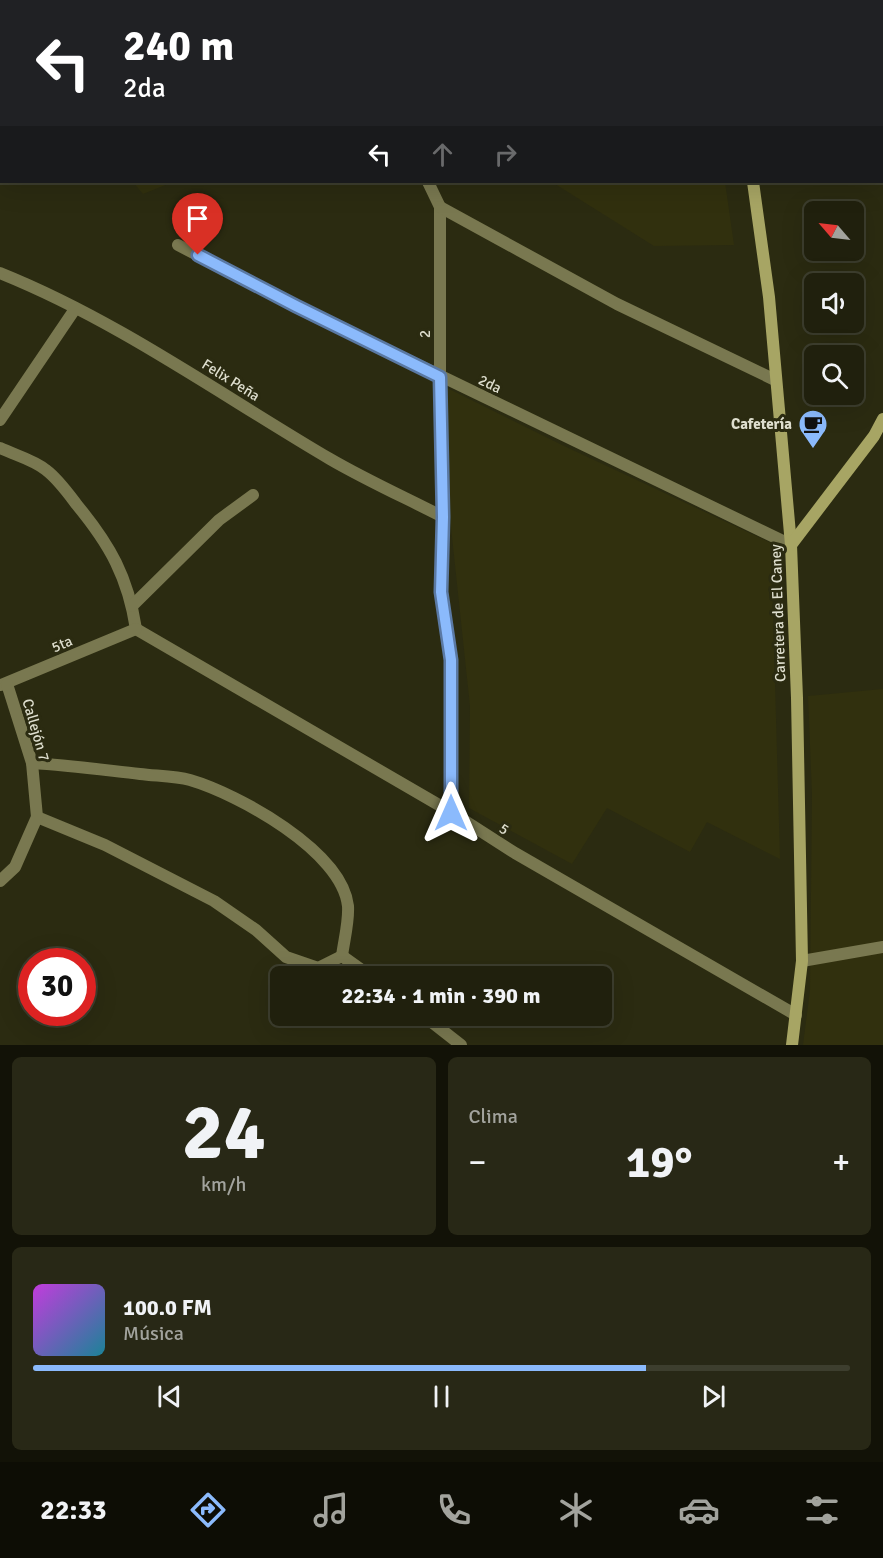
<!DOCTYPE html>
<html lang="es">
<head>
<meta charset="utf-8">
<style>
	body { margin:0; font-family:Signika,sans-serif; background:#282816; color:#f1f3f6; height:100vh; display:flex; flex-direction:column; font-size:22px; white-space:nowrap }
	* { box-sizing:border-box; margin:0 }
	p { font-size:20px; color:#a2a39d }
	.icon { flex:none; width:33px; height:33px; fill:none; stroke:currentColor; stroke-width:2; stroke-linecap:round; stroke-linejoin:round }
	.map { position:relative; height:1045px; overflow:hidden }
	.panel { display:flex; flex-direction:column; gap:12px; padding:12px; background:#121207; flex:1 }
	.panel>* { flex:none }
	.guide { position:absolute; left:0px; top:0px; width:884px; height:183px; box-shadow:0 6px 24px #0002,0 0 0 2px #3d3e2e; background:#202124; color:#fff; overflow:hidden }
	.needle { width:39px; rotate:298deg }
	.fabs { position:absolute; left:804px; top:201px; display:grid; gap:12px }
	.fabs a { display:grid; place-items:center; width:60px; height:60px; border-radius:9px; background:#20200d; box-shadow:0 6px 24px #0002,0 0 0 2px #3d3e2e; font-size:30px }
	.speed { position:absolute; left:18px; top:948px; display:flex; gap:12px; font-size:30px; font-weight:700; text-align:center }
	.speed>* { display:grid; place-content:center; width:78px; height:78px; border-radius:50%; background:#20200d; box-shadow:0 6px 24px #0002,0 0 0 2px #3d3e2e; line-height:1 }
	.speed .limit { border:9px solid #d22; background:#fff; color:#111 }
	.pin { position:absolute; display:grid; place-items:center; width:51px; height:51px; color:#fff; margin:-62px -26px; border-radius:50% 50% 50% 0; rotate:-45deg; box-shadow:0 0 6px #0007 }
	.pin .icon { rotate:45deg }
	.me { position:absolute; width:66px; margin:-33px; rotate:0deg; stroke-linejoin:round; filter:drop-shadow(0 0 4px #0008) }
	.turn { display:flex; align-items:center; gap:21px; height:126px; padding:0 24px; font-size:27px }
	.turn .icon { width:78px; height:78px; stroke-width:2.5 }
	.turn b { display:block; font-size:42px; line-height:51px }
	.lanes { display:flex; align-items:center; height:57px; padding:0 24px; background:#0003; justify-content:center; gap:30px; direction:ltr }
	.lanes .off { opacity:.35 }
	.big { font-size:45px; font-weight:700; line-height:1.1 }
	.panel .widget { flex:1; display:flex; flex-direction:column; justify-content:center; gap:9px; min-width:0; padding:0 21px; border-radius:9px; background:#282816 }
	.panel .dial { align-items:center; gap:0 }
	.dial b { font-size:78px; line-height:1 }
	.song { display:flex; align-items:center; gap:18px }
	.cover { width:72px; height:72px; border-radius:9px; background:linear-gradient(135deg,hsl(290 70% 55%),hsl(190 70% 35%)) }
	.played { height:6px; border-radius:3px; background:linear-gradient(90deg,#8bbafc 75%,#3d3e2e 75%) }
	.keys { display:flex; justify-content:space-around; direction:ltr }
	.heat { display:flex; justify-content:space-between; align-items:center; font-size:33px; direction:ltr }
	.panel .tiles { flex:1; display:grid; gap:12px; grid-template-columns:1fr 1fr }
	.widget:last-child { grid-column:span 2 }
	.trip { position:absolute; left:270px; top:966px; width:342px; height:60px; border-radius:9px; background:#20200d; box-shadow:0 6px 24px #0002,0 0 0 2px #3d3e2e; font-weight:700; line-height:60px; text-align:center }
	.tabs { display:flex; height:96px; justify-content:space-around; align-items:center; background:#0d0d05; color:#a2a39d }
	.tabs .icon { width:42px; height:42px }
	.tabs .on { color:#8bbafc }
	.tabs b { font-size:27px; color:#f1f3f6 }
	.map>svg:first-child { display:block }
	.built { fill:#31300e }
	.lines { fill:none; stroke-linecap:round; stroke-linejoin:round }
	.street { stroke:#797850; stroke-width:12 }
	.secondary { stroke:#a7a564; stroke-width:12 }
	.route-casing { stroke:#5a79a4; stroke-width:15 }
	.route { stroke:#8bbafc; stroke-width:10 }
	.labels { text-anchor:middle; stroke-width:6; stroke-linejoin:round; paint-order:stroke }
	.street-label { font-size:15px; fill:#dedece; stroke:#2b2b11 }
	.poi-label { font-size:15px; font-weight:bold; fill:#dedece; stroke:#2b2b11; text-anchor:end }
</style>
</head>
<body>
<div class="map">
<svg width="883" height="1045" viewBox="0 0 883 1045">
	<rect width="100%" height="100%" fill="#2b2b11"/>
	<g class="built">
		<polygon points="0,0 269,0 2,2 1,35"/>
		<polygon points="385,0 683,0 684,1 385,2"/>
		<polygon points="133,182 173,182 143,194"/>
		<polygon points="552,182 725,182 734,245 654,246"/>
		<polygon points="447,388 562,445 771,543 780,859 707,822 690,852 607,808 572,864 469,808 470,706 450,518"/>
		<polygon points="883,689 883,1045 803,1045 810,990 812,794 808,696"/>
	</g>
	<g class="lines">
		<g class="street">
			<polyline points="373,0 374,2"/>
			<polyline points="428,182 440,207 440,377 443,517 441,592 451,660 451,812"/>
			<polyline points="440,207 617,304 775,380"/>
			<polyline points="178,245 296,306 791,545"/>
			<path d="M 0,273 C 117,320 221,395 330,459 C 366,480 406,498 443,517"/>
			<polyline points="0,420 75,309"/>
			<path d="M 0,448 C 15,455 34,460 46,470 C 58,479 68,493 77,505 C 110,545 128,577 136,629"/>
			<polyline points="132,606 219,520 253,495"/>
			<polyline points="136,629 451,812 515,853 796,1015"/>
			<polyline points="1,685 136,629"/>
			<path d="M 32,763 C 68,765 104,770 140,774 C 156,776 175,776 190,780 C 238,794 342,851 348,906 C 349,922 344,940 342,956"/>
			<polyline points="37,817 105,845 214,901 256,930 286,957 318,968 342,956"/>
			<polyline points="0,881 15,867 37,817 32,763 7,684"/>
			<polyline points="342,956 370,976"/>
			<polyline points="802,961 883,947"/>
			<polyline points="424,1016 461,1045"/>
		</g>
		<g class="secondary">
			<polyline points="720,0 721,2"/>
			<polyline points="753,182 769,297 791,545 797,698 802,961 792,1045"/>
			<polyline points="791,545 874,436 883,419"/>
		</g>
	</g>
	<g class="lines">
		<g class="route-casing">
			<polyline id="route" points="198,255 296,306 440,377 443,517 441,592 451,660 451,813"/>
		</g>
		<use href="#route" class="route"/>
	</g>
	<defs>
		<g id="cafe-pin" transform="scale(1.5)"><path d="M0 17L-7.5 6A9.5 9.5 0 1 1 7.5 6Z" fill="#8bbafc" stroke="#2b2b11"/><path d="M-5.5-4.5H6V0H3Q3 3.5 0 3.5H-2.5Q-5.5 3.5-5.5 0ZM3-3.2v2h1.7v-2ZM-6 4.5H4V6H-6Z" fill="#111"/></g>
	</defs>
	<g fill-rule="evenodd">
		<use href="#cafe-pin" x="813" y="424"/>
	</g>
	<g class="labels">
		<g class="street-label">
			<text transform="translate(425 334) rotate(-90)" y="5">2</text>
			<text transform="translate(231 380) rotate(32)" y="5">Felix Peña</text>
			<text transform="translate(490 384) rotate(26)" y="5">2da</text>
			<text transform="translate(778 613) rotate(-92)" y="5">Carretera de El Caney</text>
			<text transform="translate(62 644) rotate(-23)" y="5">5ta</text>
			<text transform="translate(36 730) rotate(74)" y="5">Callejón 7</text>
			<text transform="translate(504 829) rotate(33)" y="5">5</text>
		</g>
		<g class="poi-label">
			<text x="792" y="429">Cafetería</text>
		</g>
	</g>
</svg>
<div class="fabs">
<a><svg class="needle" viewBox="-14 -14 28 28"><path d="M0-13l5 13h-10z" fill="#e53935"/><path d="M0 13l5-13h-10z" fill="#a2a39d"/></svg></a>
<a><svg class="icon" aria-label="sound" viewBox="0 0 24 24"><path d="M4 9h4l5-4v14l-5-4H4zM17 9q2 3 0 6"/></svg></a>
<a><svg class="icon" aria-label="search" viewBox="0 0 24 24"><circle cx="10" cy="10" r="6"/><path d="M15 15l6 6"/></svg></a>
</div>
<div class="speed"><div class="limit">30</div></div>
<div class="pin" style="left:198px;top:255px;background:#d93025"><svg class="icon" aria-label="arrive" viewBox="0 0 24 24"><path d="M6 21V4h12l-3 4 3 4H6"/></svg></div>
<svg class="me" style="left:451px;top:813px" viewBox="-20 -20 40 40"><path d="M0-17L14 15 0 8-14 15z" fill="#8bbafc" stroke="#fff" stroke-width="4"/></svg>
<div class="trip">22:34 · 1 min · 390 m</div>
<div class="guide">
<div class="turn"><svg class="icon" aria-label="left" viewBox="0 0 24 24"><path d="M17 20v-9H6M10 6l-5 5 5 5"/></svg><div><b>240 m</b>2da</div></div>
<div class="lanes"><svg class="icon" aria-label="left" viewBox="0 0 24 24"><path d="M17 20v-9H6M10 6l-5 5 5 5"/></svg><svg class="icon off" aria-label="ahead" viewBox="0 0 24 24"><path d="M12 20V5M6 11l6-6 6 6"/></svg><svg class="icon off" aria-label="right" viewBox="0 0 24 24"><path d="M7 20v-9h11M14 6l5 5-5 5"/></svg></div>
</div>
</div>
<section class="panel">
<div class="tiles">
<div class="widget dial"><b>24</b><p>km/h</p></div>
<div class="widget"><p>Clima</p>
<div class="heat"><a>−</a><b class="big">19°</b><a>+</a></div>
</div>
<div class="widget">
<div class="song"><i class="cover"></i><div><b>100.0 FM</b><p>Música</p></div></div>
<div class="played"></div>
<div class="keys"><svg class="icon" aria-label="previous" viewBox="0 0 24 24"><path d="M18 5L8 12l10 7zM5 5v14"/></svg><svg class="icon" aria-label="pause" viewBox="0 0 24 24"><path d="M8 5v14M16 5v14"/></svg><svg class="icon" aria-label="next" viewBox="0 0 24 24"><path d="M6 5l10 7-10 7zM19 5v14"/></svg></div>
</div>
</div>
</section>
<nav class="tabs">
<b>22:33</b>
<svg class="icon on" aria-label="directions" viewBox="0 0 24 24"><path d="M12 3l9 9-9 9-9-9zM9 14v-3h6M13 9l2 2-2 2"/></svg>
<svg class="icon" aria-label="music" viewBox="0 0 24 24"><path d="M9 18V5l10-2v13"/><circle cx="6" cy="18" r="3"/><circle cx="16" cy="16" r="3"/></svg>
<svg class="icon" aria-label="phone" viewBox="0 0 24 24"><path d="M5 4h4l2 5-3 2q2 4 5 5l2-3 5 2v4C11 20 4 13 5 4z"/></svg>
<svg class="icon" aria-label="climate" viewBox="0 0 24 24"><path d="M12 3v18M4 7l16 10M4 17L20 7"/></svg>
<svg class="icon" aria-label="car" viewBox="0 0 24 24"><path d="M5 17H2v-5l4-1 3-4h7l3 4 3 1v5h-3M9 17h6M6 11h13"/><circle cx="7" cy="17" r="2"/><circle cx="17" cy="17" r="2"/></svg>
<svg class="icon" aria-label="filters" viewBox="0 0 24 24"><path d="M4 7h16M4 17h16"/><circle cx="9" cy="7" r="2"/><circle cx="15" cy="17" r="2"/></svg>
</nav>
</body>
</html>
